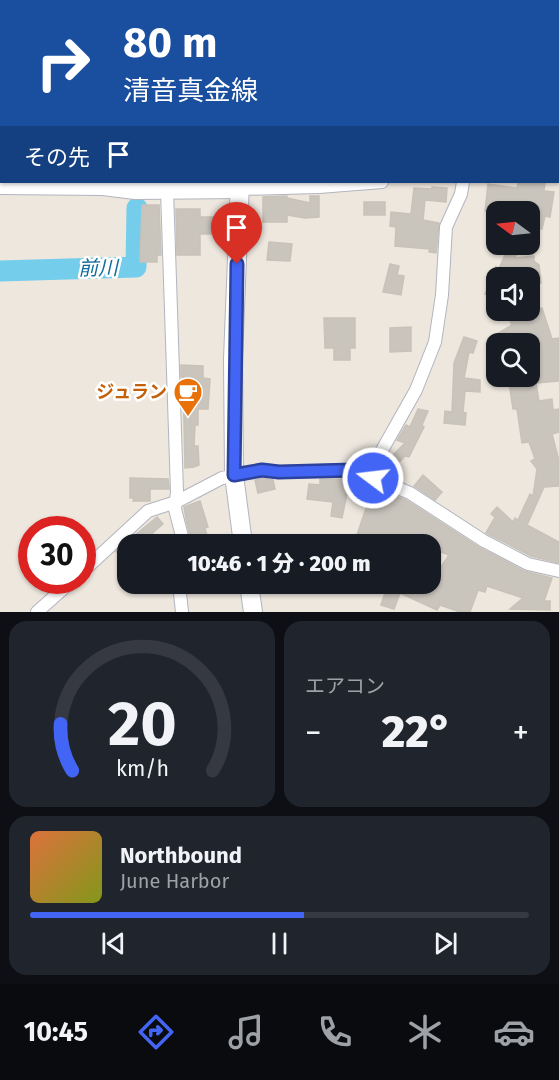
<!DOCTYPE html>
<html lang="ja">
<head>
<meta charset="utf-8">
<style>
	body { margin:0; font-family:"Fira Sans","Noto Sans JP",sans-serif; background:#20242c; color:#f1f3f6; height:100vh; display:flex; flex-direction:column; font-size:22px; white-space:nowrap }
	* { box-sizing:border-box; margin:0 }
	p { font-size:20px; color:#9ea1a6 }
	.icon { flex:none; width:33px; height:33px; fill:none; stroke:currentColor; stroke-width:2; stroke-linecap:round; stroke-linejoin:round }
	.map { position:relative; height:612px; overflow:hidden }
	.details { display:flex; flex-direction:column; gap:9px; padding:9px; background:#0d0f14; flex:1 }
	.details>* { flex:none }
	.hud { position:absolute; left:0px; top:0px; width:560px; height:183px; box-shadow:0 2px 4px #0004; background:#1a4fa0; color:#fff; overflow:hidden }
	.needle { width:39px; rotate:285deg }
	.buttons { position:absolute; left:486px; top:201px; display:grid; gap:12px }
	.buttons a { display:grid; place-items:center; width:54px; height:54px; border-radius:12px; background:#171b24; box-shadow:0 2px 4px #0004; font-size:30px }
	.speed { position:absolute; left:18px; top:516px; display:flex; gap:12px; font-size:30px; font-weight:700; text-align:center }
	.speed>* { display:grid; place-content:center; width:78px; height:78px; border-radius:50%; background:#171b24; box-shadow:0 2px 4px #0004; line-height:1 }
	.speed .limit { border:9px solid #d22; background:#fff; color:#111 }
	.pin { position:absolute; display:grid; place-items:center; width:51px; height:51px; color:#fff; margin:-62px -26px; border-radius:50% 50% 50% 0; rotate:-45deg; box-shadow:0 0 6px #0007 }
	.pin .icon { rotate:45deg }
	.me { position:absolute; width:66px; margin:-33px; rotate:285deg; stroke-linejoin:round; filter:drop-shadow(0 0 4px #0008) }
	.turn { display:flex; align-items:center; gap:21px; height:126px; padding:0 24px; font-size:27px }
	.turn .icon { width:78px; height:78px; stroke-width:2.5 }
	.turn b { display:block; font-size:42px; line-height:51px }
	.then { display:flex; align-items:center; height:57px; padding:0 24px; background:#0003; gap:12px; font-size:22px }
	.big { font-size:45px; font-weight:800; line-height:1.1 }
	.details .card { flex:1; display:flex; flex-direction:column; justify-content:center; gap:9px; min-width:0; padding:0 21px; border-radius:18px; background:#20242c }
	.details .dial { align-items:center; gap:0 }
	.dial svg { height:156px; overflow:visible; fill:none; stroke:#363941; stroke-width:7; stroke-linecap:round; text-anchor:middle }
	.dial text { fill:#f1f3f6; stroke:none }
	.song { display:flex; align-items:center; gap:18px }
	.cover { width:72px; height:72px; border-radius:9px; background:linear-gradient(135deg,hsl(20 70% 55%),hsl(70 70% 35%)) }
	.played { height:6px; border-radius:3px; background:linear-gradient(90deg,#4365f5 55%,#363941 55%) }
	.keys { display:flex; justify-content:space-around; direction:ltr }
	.heat { display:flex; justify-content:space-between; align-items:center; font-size:33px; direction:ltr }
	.details .tiles { flex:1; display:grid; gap:9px; grid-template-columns:1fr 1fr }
	.card:last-child { grid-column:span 2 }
	.trip { position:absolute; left:117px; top:534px; width:324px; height:60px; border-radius:18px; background:#171b24; box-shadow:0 2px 4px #0004; font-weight:800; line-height:60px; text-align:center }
	.tabs { display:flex; height:96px; justify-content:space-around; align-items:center; background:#090b0e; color:#9ea1a6 }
	.tabs .icon { width:42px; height:42px }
	.tabs .selected { color:#4365f5 }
	.tabs b { font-size:27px; color:#f1f3f6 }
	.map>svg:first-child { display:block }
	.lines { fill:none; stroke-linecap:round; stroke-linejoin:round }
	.river { stroke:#75cdec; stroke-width:21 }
	.building { fill:#c9c5bd; stroke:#c8c2b8; stroke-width:1.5 }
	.street-casing { stroke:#b2b5bf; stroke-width:14 }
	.secondary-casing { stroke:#b2b5bf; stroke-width:20 }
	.street { stroke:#fff; stroke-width:12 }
	.secondary { stroke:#fff; stroke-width:18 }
	.route-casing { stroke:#2c429f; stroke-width:15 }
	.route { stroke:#4365f5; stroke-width:10 }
	.labels { text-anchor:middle; stroke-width:5; stroke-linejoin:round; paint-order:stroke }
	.food-label { font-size:18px; font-weight:bold; fill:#c56008; stroke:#fff; text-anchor:end }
	.water-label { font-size:20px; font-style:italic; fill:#116c9a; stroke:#fff }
</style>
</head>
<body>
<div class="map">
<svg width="559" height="612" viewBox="0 0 559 612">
	<rect width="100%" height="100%" fill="#ede7de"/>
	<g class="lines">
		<polyline class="river" points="0,271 136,267 137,208"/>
	</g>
	<g class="building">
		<polygon points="518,182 545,182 544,191 554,192 550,217 545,216 542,229 530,227 531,212 485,211 488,184 517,188"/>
		<polygon points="432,187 447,188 446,202 425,200 423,220 439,223 436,253 429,252 430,249 395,246 396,227 390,226 391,212 411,214 414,188 432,189"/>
		<polygon points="287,196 287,198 310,203 310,196 319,196 319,217 305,218 287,215 287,222 263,222 263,197"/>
		<rect x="364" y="202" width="21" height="13"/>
		<polygon points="142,205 159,205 161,255 157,255 157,262 140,262"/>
		<polygon points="176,209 200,209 200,217 218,217 218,234 200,234 200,255 177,255"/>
		<polygon points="269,242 292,244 290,261 267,260"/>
		<polygon points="510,244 519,248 515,258 534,256 534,261 539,265 541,283 530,285 530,278 496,278 496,298 485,294 496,266 496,275"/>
		<polygon points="390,264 399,266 397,275 404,276 401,295 383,292"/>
		<polygon points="542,308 552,339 559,338 559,381 536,383 539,401 552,399 553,410 559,409 559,432 552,434 559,461 559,486 544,487 527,525 559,542 559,563 531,556 486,533 495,517 491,514 497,507 513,522 515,518 518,520 530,494 533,496 537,469 531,461 535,459 529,442 522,443 517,409 513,409 508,376 530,376 530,369 539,368 535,337 511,344 495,344 492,337 512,325 508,317 525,310"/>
		<polygon points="324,318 355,318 355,348 350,348 350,360 334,360 334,348 325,348"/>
		<polygon points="411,327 411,351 390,352 390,328"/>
		<polygon points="464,337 477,341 473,353 469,352 464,378 480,380 480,392 465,391 463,412 466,413 465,425 444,423 445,411 452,412 454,363"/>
		<polygon points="181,365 203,366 203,378 210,379 208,409 198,409 198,425 195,425 194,446 198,446 199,465 194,467 185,468 183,377 181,377"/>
		<polygon points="418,409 428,411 422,425 424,427 409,457 405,456 387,475 380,468 405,443 397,440 406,425 410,427"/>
		<polygon points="423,475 442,492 435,500 414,486"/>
		<polygon points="130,478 168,479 169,489 150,489 150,501 133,501 134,498 130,498"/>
		<polygon points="262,478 273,480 275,489 258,493 255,480"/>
		<polygon points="320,479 350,479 342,518 331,516 333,502 307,499 309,484 320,485"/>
		<polygon points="369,486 406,500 480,548 524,571 552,578 544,601 550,601 550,610 510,609 523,598 487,586 485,592 478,590 470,612 460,612 440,605 437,610 400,593 394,609 381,605 387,587 379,584 430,584 436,572 437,573 449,555 430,548 430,544 399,544 385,541 384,544 354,544 367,505 361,502"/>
		<polygon points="200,501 208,527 205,528 209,544 192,544 186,519 184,507"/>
		<polygon points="157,517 163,524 140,544 128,544 128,563 116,551"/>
	</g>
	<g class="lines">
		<g class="street-casing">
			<g id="street">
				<polyline points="132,0 132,2"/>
				<polyline points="378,2 378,0"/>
				<polyline points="558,67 559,67"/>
				<polyline points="558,172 559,172"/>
				<polyline points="240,189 319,187 382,182"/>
				<polyline points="167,190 177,492 175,509 184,544"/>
				<polyline points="354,470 381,452 416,390 435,342 442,295 446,227 461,194 463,182"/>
				<polyline points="82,572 148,511 176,502 222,478 262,470 279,472 354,470 410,493 484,541 528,564 559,571"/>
				<polyline points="179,584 182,612"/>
				<polyline points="37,612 73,580"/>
			</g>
		</g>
		<g class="secondary-casing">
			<g id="secondary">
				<polyline points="254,2 254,0"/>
				<polyline points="240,182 233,359 234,475 243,544"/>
				<polyline points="0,185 103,186 135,190 240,189"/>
				<polyline points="249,584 253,612"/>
			</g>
		</g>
		<use href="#street" class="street"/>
		<use href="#secondary" class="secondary"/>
	</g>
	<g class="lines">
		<g class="route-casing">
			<polyline id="route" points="237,264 234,475 262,470 279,472 354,470 373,478"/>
		</g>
		<use href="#route" class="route"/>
	</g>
	<defs>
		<g id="cafe-pin" transform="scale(1.5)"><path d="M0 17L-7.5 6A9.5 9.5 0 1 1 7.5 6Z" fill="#e8710a" stroke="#fff"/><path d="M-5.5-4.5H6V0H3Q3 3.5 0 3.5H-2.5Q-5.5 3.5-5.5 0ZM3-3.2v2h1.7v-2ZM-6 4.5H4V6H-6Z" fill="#fff"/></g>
	</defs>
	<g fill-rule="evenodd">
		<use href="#cafe-pin" x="188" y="392"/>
	</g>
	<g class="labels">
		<g class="food-label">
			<text x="167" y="398">ジュラン</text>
		</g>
		<g class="water-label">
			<text transform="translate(98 268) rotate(-1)" y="7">前川</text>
		</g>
	</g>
</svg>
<div class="buttons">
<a><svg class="needle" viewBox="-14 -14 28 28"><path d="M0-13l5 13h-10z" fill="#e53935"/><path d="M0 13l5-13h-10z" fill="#9ea1a6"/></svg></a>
<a><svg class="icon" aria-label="sound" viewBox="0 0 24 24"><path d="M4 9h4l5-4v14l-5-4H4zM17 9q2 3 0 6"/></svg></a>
<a><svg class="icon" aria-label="search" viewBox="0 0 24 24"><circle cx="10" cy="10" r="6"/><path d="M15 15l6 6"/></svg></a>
</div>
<div class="speed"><div class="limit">30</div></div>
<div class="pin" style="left:237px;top:264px;background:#d93025"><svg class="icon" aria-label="arrive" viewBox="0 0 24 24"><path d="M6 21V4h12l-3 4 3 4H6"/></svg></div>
<svg class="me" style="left:373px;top:478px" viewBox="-20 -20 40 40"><circle r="17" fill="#4365f5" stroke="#fff" stroke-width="3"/><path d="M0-11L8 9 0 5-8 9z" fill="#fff"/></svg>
<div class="trip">10:46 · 1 分 · 200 m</div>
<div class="hud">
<div class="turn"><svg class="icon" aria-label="right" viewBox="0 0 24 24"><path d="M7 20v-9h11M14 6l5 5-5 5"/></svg><div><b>80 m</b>清音真金線</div></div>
<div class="then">その先<svg class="icon" aria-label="arrive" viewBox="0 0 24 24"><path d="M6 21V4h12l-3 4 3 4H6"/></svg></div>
</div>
</div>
<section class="details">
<div class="tiles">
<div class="card dial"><svg viewBox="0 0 100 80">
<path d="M14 69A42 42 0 1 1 86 69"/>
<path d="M14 69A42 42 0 0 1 8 45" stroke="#4365f5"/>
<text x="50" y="56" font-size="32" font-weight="700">20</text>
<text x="50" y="72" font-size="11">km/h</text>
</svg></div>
<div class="card"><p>エアコン</p>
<div class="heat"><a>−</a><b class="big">22°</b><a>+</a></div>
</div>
<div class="card">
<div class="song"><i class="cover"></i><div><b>Northbound</b><p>June Harbor</p></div></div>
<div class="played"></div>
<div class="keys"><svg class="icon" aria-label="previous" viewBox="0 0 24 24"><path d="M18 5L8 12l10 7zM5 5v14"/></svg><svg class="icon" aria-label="pause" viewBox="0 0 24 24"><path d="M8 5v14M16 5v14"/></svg><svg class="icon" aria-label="next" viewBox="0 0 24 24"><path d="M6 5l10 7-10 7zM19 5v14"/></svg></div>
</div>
</div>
</section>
<nav class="tabs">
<b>10:45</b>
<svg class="icon selected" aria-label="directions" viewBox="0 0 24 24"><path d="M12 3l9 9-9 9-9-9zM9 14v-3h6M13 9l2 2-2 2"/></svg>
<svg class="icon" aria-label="music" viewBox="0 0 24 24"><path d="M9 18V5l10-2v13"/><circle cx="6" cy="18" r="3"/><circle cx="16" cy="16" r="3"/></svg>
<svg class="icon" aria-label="phone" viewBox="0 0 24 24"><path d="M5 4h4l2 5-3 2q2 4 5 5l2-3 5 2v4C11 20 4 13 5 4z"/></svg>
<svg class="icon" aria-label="climate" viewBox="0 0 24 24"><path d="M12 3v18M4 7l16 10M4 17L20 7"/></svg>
<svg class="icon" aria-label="car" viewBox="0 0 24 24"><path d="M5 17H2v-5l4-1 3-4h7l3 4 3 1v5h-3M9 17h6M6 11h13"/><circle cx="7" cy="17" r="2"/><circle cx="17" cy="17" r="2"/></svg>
</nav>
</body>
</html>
